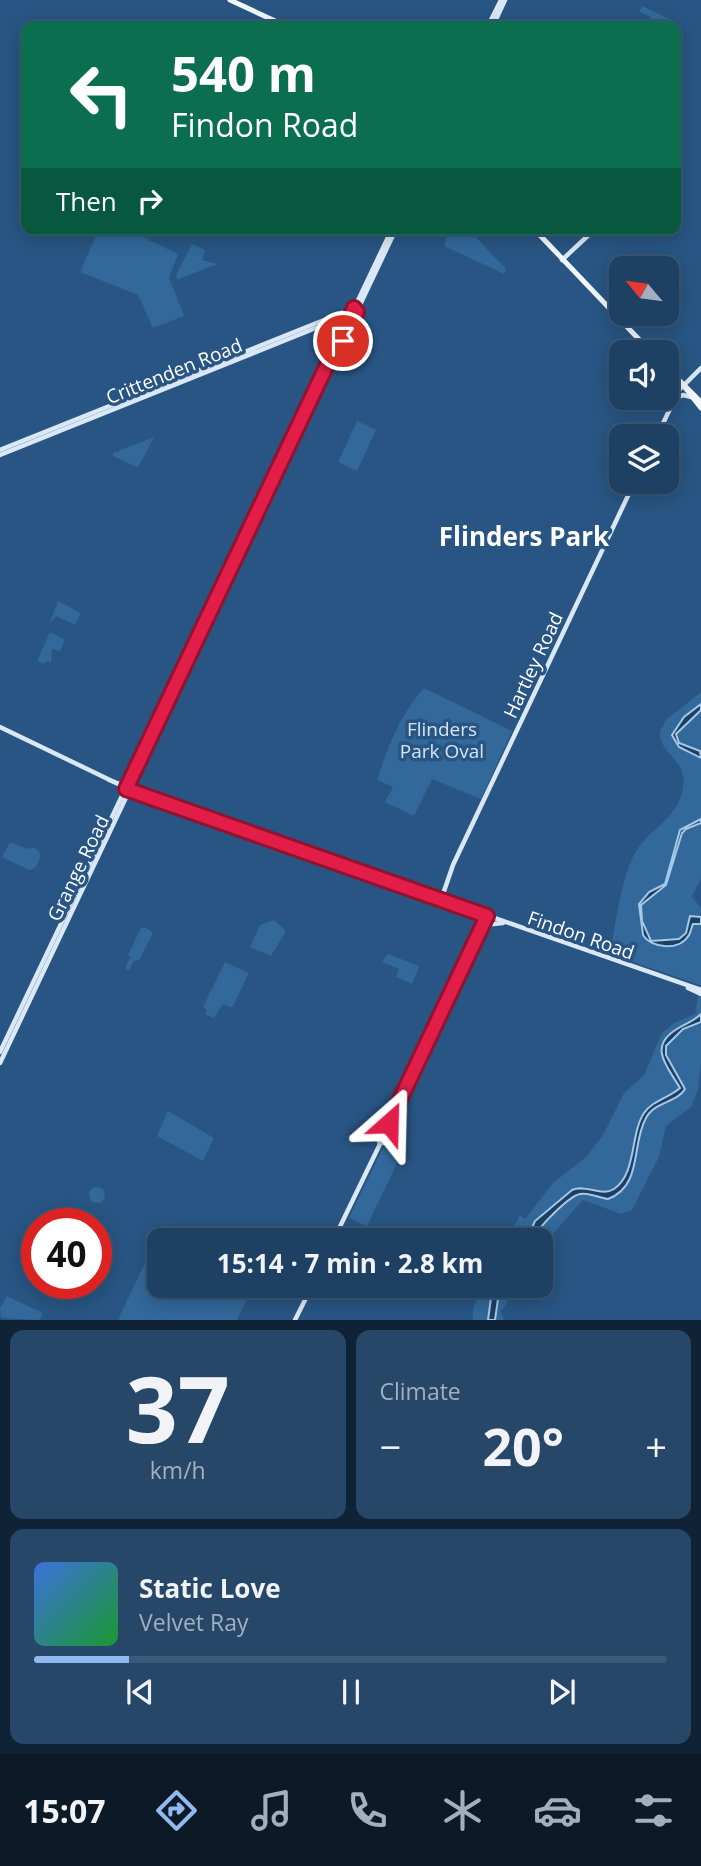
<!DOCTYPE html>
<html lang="en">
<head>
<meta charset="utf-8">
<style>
	body { margin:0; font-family:"Open Sans",sans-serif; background:#264768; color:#f1f3f6; height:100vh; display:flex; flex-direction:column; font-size:26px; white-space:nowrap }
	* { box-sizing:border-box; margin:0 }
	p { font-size:23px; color:#a1afbe }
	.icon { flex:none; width:38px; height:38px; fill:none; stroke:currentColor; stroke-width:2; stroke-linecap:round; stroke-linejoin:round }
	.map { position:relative; height:1320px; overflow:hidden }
	.drawer { display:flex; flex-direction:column; gap:10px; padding:10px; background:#102336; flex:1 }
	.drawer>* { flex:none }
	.top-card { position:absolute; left:21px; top:21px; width:660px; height:214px; border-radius:14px; box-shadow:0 4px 18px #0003,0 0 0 2px #3c5977; background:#0b6e4f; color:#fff; overflow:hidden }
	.needle { width:46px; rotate:299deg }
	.tools { position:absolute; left:609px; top:256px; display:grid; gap:14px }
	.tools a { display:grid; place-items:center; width:70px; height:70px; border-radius:14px; background:#1e4062; box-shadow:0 4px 18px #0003,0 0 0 2px #3c5977; font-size:35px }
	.speed { position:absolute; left:21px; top:1208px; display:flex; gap:14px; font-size:35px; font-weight:700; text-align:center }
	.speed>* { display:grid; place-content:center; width:91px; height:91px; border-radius:50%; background:#1e4062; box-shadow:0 4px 18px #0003,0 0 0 2px #3c5977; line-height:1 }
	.speed .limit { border:10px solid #d22; background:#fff; color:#111 }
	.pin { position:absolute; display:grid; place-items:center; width:60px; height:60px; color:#fff; margin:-30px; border:4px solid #fff; border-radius:50%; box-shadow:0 2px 7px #0007 }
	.me { position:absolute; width:77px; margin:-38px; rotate:25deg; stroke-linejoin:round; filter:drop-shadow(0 0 5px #0008) }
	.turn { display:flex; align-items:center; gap:24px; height:147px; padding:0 35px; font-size:32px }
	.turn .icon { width:91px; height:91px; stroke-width:2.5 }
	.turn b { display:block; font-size:49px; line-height:60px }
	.then { display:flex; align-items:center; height:66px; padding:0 35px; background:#0003; gap:14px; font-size:26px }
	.big { font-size:52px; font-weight:700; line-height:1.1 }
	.drawer .widget { flex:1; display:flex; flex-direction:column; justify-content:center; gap:10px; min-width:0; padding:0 24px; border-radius:14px; background:#264768 }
	.drawer .dial { align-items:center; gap:0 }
	.dial b { font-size:91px; line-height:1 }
	.song { display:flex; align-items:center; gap:21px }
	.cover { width:84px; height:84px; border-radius:10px; background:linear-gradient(135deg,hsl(220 70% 55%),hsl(130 70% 35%)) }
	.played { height:7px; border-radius:4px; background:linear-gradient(90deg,#90b9f0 15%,#3c5977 15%) }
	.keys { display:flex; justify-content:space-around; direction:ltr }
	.heat { display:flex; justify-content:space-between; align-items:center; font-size:38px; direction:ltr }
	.drawer .tiles { flex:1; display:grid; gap:10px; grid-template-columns:1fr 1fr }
	.widget:last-child { grid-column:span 2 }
	.trip { position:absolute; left:147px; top:1228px; width:406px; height:70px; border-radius:14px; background:#1e4062; box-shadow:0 4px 18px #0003,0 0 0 2px #3c5977; font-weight:700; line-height:70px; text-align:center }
	.tabs { display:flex; height:112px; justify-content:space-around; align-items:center; background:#0c1a27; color:#a1afbe }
	.tabs .icon { width:49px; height:49px }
	.tabs .on { color:#90b9f0 }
	.tabs b { font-size:32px; color:#f1f3f6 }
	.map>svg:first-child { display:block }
	.green { fill:#32689a }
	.water { fill:#1c3f63; stroke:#a5c8e7; stroke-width:2 }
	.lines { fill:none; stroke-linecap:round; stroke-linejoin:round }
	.secondary { stroke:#dae8f6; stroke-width:4.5 }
	.primary { stroke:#f2f7fd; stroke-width:5 }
	.route-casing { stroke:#92132f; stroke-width:18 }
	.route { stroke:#e11d48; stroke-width:12 }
	.labels { text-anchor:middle; stroke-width:7; stroke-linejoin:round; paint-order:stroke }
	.street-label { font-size:19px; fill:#fff; stroke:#285583 }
	.park-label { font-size:19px; fill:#d4e5f5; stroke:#285583 }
	.district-label { font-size:26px; font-weight:bold; fill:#fff; stroke:#285583 }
</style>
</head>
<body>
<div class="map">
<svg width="701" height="1320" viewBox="0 0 701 1320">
	<rect width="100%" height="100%" fill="#285583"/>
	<g class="green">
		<polygon points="642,6 674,21 672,26 656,20 653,26 647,26 651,17 639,12"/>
		<polygon points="99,229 126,229 178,254 169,278 184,316 153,328 138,295 80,272"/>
		<polygon points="449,229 468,229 506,269 504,274 444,246"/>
		<polygon points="192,244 205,250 202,260 217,264 177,280 176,275"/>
		<polygon points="357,421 376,430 357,471 338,462"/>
		<polygon points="154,437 138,468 113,456 113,453"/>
		<polygon points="58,601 81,613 75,625 56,616 49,625"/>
		<polygon points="50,632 65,640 60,651 52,649 51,662 47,661 44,664 37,661"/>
		<path d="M 424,688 L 512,731 L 481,799 L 432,779 L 414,816 L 385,802 L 393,787 L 377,780 C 388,746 400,715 424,688 Z"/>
		<path d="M 701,692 L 701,878 L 692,897 L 701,908 L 701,1063 L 698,1089 L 691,1107 L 666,1126 L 659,1157 L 632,1210 L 621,1214 L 583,1200 L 551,1236 L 541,1272 L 541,1241 L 510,1241 L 509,1237 L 520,1215 L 525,1219 L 553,1183 L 586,1157 L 603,1135 L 624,1093 L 644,1075 L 662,1033 L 674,1023 L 695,1014 L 700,985 L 610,954 C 616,924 621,873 638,848 C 653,827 678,817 683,788 C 688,758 659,756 660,731 L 666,720 Z"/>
		<polygon points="10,842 27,849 32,847 38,850 41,856 35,868 29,870 2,857"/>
		<polygon points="274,920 286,931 271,956 250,947 260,925"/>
		<polygon points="145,927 153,933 140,959 133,962 129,971 125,969 131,956 128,955 141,928"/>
		<polygon points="388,954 419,966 412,984 396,977 399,969 382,962"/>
		<polygon points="225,962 249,973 232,1008 223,1004 214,1018 205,1014 207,1010 203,1007"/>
		<polygon points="168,1111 214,1138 203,1161 157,1136"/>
		<polygon points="383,1148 401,1155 367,1226 349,1218"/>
		<circle cx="97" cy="1195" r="8"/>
		<polygon points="157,1237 166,1241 159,1241 159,1286 253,1286 237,1320 118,1320"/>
		<polygon points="483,1286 531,1286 509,1299 501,1312 504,1320 473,1320 473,1309"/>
		<polygon points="7,1296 43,1313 40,1320 1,1318 0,1308"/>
	</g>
	<g class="water">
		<polygon points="701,704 701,710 676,734 679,743 700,751 701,758 679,747 672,735 684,717"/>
		<path d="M 701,819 L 701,823 L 686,829 L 682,833 L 666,885 L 641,905 L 642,921 L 651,941 L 679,939 L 686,933 L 690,916 L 701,917 L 701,924 L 693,924 C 691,928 691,932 689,935 C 680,951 652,949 643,935 L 639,904 L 649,892 L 665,884 L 680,830 Z"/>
		<path d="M 701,1014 L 701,1022 L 683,1029 L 666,1046 L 666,1055 L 685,1089 C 677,1103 655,1101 646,1118 C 631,1144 643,1186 608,1199 C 598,1198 590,1192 580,1194 C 569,1196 536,1229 532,1241 L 526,1241 L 535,1221 L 572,1190 C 586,1184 602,1197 614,1189 C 637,1173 630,1134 644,1113 C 653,1100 669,1098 680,1088 C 668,1067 647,1047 677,1029 C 685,1024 694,1021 701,1014 Z"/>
		<polygon points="506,1286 517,1286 498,1299 495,1320 488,1320 491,1298"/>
	</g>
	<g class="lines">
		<g class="secondary">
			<polyline points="488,26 501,0"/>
			<polyline points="493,26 505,0"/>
			<polyline points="562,260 594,230"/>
			<polyline points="675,399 683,395 691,397"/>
			<polyline points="657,436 679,390 701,368"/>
			<polyline points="0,450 354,308"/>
			<polyline points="0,455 353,313"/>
			<polyline points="0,727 139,794 701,990"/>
			<polyline points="109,780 143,793"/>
			<polyline points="441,900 453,865 635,481"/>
			<polyline points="483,925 503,923"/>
			<polyline points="688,988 701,994"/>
			<polyline points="0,1052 392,229"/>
			<polyline points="0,1063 396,229"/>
			<polyline points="386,1129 385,1142 380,1144 378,1139 386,1129 487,916"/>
			<polyline points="333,1241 380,1144"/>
			<polyline points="295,1320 312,1286"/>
		</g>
		<g class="primary">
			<polyline points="230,0 286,26"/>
			<polyline points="534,229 651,352"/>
			<polyline points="667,368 701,402"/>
			<polyline points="683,385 701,408"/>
		</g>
	</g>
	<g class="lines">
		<g class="route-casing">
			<polyline id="route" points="343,341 357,312 354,308 126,789 487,916 389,1123"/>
		</g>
		<use href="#route" class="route"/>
	</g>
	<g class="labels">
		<g class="street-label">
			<text transform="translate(174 371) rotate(-22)" y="7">Crittenden Road</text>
			<text transform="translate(533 665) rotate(-65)" y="7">Hartley Road</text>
			<text transform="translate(78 868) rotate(-64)" y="7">Grange Road</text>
			<text transform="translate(581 935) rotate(19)" y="7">Findon Road</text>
		</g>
		<g class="park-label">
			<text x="442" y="736">Flinders<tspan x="442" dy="22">Park Oval</tspan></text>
		</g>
		<g class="district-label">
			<text x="524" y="546">Flinders Park</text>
		</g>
	</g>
</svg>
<div class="tools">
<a><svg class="needle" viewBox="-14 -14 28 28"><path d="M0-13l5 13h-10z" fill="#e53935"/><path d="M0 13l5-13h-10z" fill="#a1afbe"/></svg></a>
<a><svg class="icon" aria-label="sound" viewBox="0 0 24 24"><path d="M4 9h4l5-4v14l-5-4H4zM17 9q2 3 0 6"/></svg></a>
<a><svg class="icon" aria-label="layers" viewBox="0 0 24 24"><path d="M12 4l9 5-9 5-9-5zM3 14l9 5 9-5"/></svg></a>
</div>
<div class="speed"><div class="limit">40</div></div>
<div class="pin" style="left:343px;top:341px;background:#d93025"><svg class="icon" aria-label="arrive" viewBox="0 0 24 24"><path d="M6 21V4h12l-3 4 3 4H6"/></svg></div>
<svg class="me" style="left:389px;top:1123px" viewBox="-20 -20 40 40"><path d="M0-17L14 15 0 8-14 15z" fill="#e11d48" stroke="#fff" stroke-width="4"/></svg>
<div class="trip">15:14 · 7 min · 2.8 km</div>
<div class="top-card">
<div class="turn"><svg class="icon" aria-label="left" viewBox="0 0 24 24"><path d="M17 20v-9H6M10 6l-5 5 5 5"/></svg><div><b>540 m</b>Findon Road</div></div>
<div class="then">Then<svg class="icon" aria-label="right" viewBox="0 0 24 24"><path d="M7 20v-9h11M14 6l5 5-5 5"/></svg></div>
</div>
</div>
<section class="drawer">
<div class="tiles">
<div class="widget dial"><b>37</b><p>km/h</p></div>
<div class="widget"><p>Climate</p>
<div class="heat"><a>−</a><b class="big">20°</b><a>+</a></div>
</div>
<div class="widget">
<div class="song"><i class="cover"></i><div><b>Static Love</b><p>Velvet Ray</p></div></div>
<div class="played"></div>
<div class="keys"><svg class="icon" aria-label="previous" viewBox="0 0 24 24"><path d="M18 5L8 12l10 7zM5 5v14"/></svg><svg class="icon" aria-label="pause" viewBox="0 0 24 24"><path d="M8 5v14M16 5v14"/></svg><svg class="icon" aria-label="next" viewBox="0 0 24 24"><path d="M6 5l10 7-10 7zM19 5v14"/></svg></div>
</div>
</div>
</section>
<nav class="tabs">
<b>15:07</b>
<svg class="icon on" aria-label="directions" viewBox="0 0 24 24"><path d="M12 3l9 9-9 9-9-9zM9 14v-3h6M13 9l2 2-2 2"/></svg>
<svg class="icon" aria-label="music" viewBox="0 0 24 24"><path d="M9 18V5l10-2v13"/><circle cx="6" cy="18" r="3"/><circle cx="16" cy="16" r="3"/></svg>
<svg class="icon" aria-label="phone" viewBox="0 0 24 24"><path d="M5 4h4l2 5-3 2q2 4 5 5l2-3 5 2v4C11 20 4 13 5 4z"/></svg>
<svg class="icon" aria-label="climate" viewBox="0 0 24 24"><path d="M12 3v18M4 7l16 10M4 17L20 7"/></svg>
<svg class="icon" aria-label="car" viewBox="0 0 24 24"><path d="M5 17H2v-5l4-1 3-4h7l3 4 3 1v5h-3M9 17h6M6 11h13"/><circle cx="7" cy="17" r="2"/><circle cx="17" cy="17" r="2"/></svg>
<svg class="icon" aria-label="filters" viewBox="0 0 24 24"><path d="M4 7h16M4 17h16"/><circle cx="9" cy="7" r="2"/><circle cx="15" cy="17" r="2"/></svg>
</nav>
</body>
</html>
